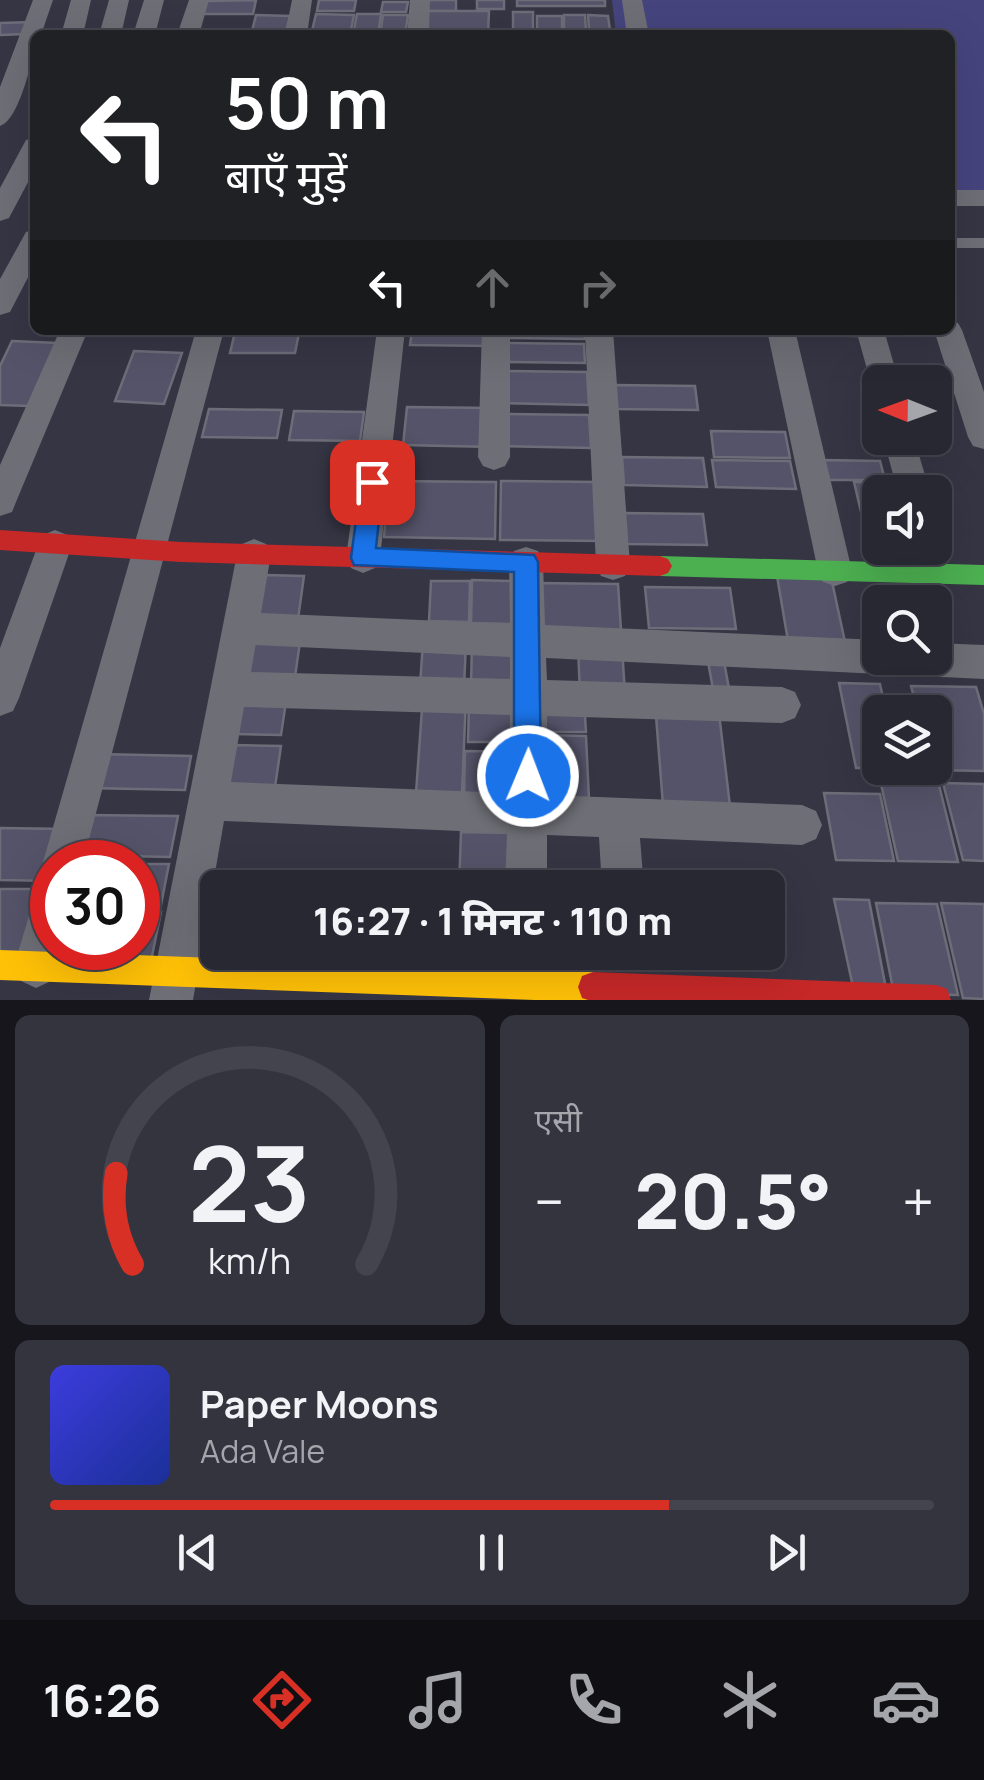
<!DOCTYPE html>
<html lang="hi">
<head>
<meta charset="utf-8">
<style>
	body { margin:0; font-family:Manrope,"Noto Sans Devanagari",sans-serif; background:#34343f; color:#f1f3f6; height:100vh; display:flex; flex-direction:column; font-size:38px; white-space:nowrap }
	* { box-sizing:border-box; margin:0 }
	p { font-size:32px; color:#a5a6ac }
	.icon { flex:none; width:55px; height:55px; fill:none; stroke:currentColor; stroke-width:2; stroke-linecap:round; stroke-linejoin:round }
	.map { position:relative; height:1000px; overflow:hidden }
	.sheet { display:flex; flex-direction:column; gap:15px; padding:15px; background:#16161c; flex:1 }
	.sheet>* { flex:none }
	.top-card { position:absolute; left:30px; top:30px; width:925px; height:305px; border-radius:15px; box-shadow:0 10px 40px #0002,0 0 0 2px #44444e; background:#202124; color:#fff; overflow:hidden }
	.needle { width:65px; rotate:271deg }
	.controls { position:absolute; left:862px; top:365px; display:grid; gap:20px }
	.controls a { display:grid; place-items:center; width:90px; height:90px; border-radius:15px; background:#282833; box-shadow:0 10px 40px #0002,0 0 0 2px #44444e; font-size:50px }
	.speed { position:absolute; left:30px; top:840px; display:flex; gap:20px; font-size:50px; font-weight:700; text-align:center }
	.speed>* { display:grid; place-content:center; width:130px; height:130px; border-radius:50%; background:#282833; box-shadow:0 10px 40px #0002,0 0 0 2px #44444e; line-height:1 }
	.speed .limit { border:15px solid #d22; background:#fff; color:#111 }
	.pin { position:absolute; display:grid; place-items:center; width:85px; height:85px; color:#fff; margin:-42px; border-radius:20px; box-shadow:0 5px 15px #0006 }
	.me { position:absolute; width:110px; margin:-55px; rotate:1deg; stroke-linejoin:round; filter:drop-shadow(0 0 8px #0008) }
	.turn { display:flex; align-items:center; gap:35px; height:210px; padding:0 30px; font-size:45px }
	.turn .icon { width:130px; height:130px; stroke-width:2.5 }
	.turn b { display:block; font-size:70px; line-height:85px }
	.lanes { display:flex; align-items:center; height:95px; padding:0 30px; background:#0003; justify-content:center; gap:50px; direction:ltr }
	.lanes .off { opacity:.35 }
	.big { font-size:75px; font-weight:800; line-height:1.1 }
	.sheet .card { flex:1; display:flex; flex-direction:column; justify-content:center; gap:15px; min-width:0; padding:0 35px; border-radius:15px; background:#34343f }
	.sheet .dial { align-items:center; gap:0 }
	.dial svg { height:260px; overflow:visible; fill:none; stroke:#44444e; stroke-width:7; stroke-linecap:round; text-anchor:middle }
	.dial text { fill:#f1f3f6; stroke:none }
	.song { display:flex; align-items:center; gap:30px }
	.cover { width:120px; height:120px; border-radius:15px; background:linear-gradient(135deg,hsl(240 70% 55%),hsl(230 70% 35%)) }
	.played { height:10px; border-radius:5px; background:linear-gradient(90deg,#d93025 70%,#44444e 70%) }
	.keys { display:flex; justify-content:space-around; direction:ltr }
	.heat { display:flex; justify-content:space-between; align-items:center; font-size:55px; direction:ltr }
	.sheet .tiles { flex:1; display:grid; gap:15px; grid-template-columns:1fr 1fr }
	.card:last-child { grid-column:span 2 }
	.trip { position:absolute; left:200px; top:870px; width:585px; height:100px; border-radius:15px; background:#282833; box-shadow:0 10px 40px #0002,0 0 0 2px #44444e; font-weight:800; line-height:100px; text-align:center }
	.dock { display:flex; height:160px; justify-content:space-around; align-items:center; background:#101014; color:#a5a6ac }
	.dock .icon { width:70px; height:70px }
	.dock .on { color:#d93025 }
	.dock b { font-size:45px; color:#f1f3f6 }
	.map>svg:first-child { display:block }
	.green { fill:#46447d }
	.building { fill:#545369; stroke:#6d6d79; stroke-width:2.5 }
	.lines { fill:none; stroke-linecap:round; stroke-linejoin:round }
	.lane { fill:#6e6e76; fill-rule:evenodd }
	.street { fill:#6e6e76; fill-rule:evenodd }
	.fast { fill:#4caf50; fill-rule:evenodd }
	.slow { fill:#ffc107; fill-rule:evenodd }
	.jam { fill:#c62828; fill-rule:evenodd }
	.route { fill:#1a73e8; stroke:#114b97; stroke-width:2.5 }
</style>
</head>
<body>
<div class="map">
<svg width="984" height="1000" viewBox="0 0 984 1000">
	<rect width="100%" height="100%" fill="#353544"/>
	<polygon class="green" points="612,0 984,0 984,196 950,196 950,35 616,35"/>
	<g class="building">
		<polygon points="256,0 253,14 202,14 206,1"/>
		<polygon points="319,0 356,0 354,11 317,11"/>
		<polygon points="427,0 456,0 456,11 426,11"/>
		<rect x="477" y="0" width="27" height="9"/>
		<rect x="517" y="0" width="88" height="6"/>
		<polygon points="383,2 408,2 406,12 381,12"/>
		<polygon points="428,11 489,11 488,35 426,35"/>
		<rect x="513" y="12" width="20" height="23"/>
		<polygon points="316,14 354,15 350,35 311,35"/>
		<polygon points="357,14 381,14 378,35 353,35"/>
		<polygon points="256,15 290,16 285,35 251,35"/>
		<polygon points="383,15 408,15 405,35 380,35"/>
		<polygon points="564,15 585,15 586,31 564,31"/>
		<polygon points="588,15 608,16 610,30 589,30"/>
		<rect x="537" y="16" width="25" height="16"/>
		<polygon points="31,22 26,34 0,35 0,23"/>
		<polygon points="412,330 491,330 491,346 410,345"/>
		<polygon points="501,330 584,330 585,339 501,338"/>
		<polygon points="793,330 854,330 856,336 795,335"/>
		<polygon points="875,330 936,330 938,335 877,334"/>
		<polygon points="235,332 299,333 295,353 230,353"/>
		<polygon points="12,341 57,343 29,406 0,405 0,366"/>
		<polygon points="498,343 584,344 585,363 498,362"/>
		<polygon points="134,351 182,353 164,404 115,401"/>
		<polygon points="498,371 587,372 589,405 498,403"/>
		<polygon points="614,385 695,386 698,410 616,409"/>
		<polygon points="407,407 493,408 492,447 403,445"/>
		<polygon points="209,409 282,410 277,438 202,437"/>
		<polygon points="294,411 364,412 360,441 289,440"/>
		<polygon points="497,414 589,415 591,448 496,446"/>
		<polygon points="711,431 785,432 790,458 714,457"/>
		<polygon points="622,457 703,458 707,487 624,485"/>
		<polygon points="712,460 790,461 796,489 716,487"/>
		<polygon points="821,460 880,461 885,480 826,480"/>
		<polygon points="389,481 496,482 495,539 384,537"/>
		<polygon points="501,481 597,482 601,541 500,540"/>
		<polygon points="854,482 887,482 890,492 880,492 880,548 905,550 870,550"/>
		<polygon points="623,513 703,514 707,545 625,544"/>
		<polygon points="265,575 304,576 298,619 257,618"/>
		<polygon points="777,576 831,577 845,642 788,641"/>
		<polygon points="472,580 514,581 514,624 471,623"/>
		<polygon points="431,581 470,581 469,622 429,621"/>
		<polygon points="537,583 618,584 621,630 538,629"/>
		<polygon points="645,587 730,588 736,629 649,628"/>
		<polygon points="255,641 300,642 294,684 248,683"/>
		<polygon points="423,642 466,643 464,686 420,685"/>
		<polygon points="472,643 517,644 517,687 471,686"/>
		<polygon points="578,646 622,647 625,694 580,694"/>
		<polygon points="707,656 723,656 730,694 714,695"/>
		<polygon points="839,683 880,684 886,712 880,712 880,768 899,768 856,768"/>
		<polygon points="911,686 976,687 984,714 984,771 932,770 935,712 918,712"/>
		<polygon points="243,694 287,695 281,735 236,734"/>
		<polygon points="423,695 466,696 462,794 416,793"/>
		<polygon points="539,700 584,701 586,732 539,732"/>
		<polygon points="469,701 518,702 518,742 468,742"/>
		<polygon points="655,703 718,705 730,806 663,805"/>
		<polygon points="537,735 586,736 589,799 537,798"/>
		<polygon points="234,745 281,746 275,787 226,786"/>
		<polygon points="465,751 518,752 518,797 464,796"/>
		<polygon points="97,754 191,756 185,790 88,788"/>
		<polygon points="943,783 984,784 984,861 963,860"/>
		<polygon points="881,784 939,785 958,862 898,861"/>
		<polygon points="824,793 880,794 894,861 836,860"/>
		<polygon points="85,815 178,816 170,857 74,855"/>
		<polygon points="0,828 67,829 58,862 52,862 52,881 0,880"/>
		<polygon points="461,832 509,833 509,888 459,888"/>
		<polygon points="138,864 169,864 160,910 138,910"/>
		<polygon points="0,889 49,889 32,953 0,953"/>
		<polygon points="834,899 869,900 887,994 853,987"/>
		<polygon points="876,903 937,904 958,995 894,994"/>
		<polygon points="941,903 984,904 984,999 963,998"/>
		<polygon points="138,911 161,912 150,966 120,948 138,948"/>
	</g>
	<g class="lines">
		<rect class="lane" x="950" y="238" width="34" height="10"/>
		<g class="street">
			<path d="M 33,0 L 53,0 L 41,35 L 35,35 C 35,55 19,121 0,126 L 0,87 Z"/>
			<polygon points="71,0 91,0 83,35 61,35"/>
			<polygon points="109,0 129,0 121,35 99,35"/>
			<polygon points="144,0 164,0 155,35 133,35"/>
			<polygon points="189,0 209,0 199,35 177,35"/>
			<polygon points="292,0 312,0 307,35 285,35"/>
			<polygon points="410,0 430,0 429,35 407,35"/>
			<polygon points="622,0 642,0 649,35 627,35"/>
			<polygon points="35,137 35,169 9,218 0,221 0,188 26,140"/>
			<rect x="950" y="190" width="34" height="16"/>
			<polygon points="35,229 35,264 10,312 0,315 0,279 26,232"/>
			<polygon points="950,320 958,323 962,330 984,392 984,449 973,446 968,437 934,330 950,330"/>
			<polygon points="60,330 88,330 16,502 12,512 0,516 0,465"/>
			<polygon points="196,330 224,330 83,862 52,862 52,878 43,862"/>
			<polygon points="377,330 405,330 380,558 375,568 363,573 351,568 346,558"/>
			<polygon points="482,330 510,330 510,457 505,466 494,470 483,466 478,457"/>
			<polygon points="585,330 613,330 630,565 625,576 613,580 601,576 596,565"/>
			<polygon points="767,330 795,330 852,571 847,582 835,586 823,582 818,571"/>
			<polygon points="856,330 884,330 899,382 880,382 880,392 873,390"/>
			<polygon points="883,438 914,438 930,492 898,492"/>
			<polygon points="55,530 67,535 72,545 19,698 13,711 0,716 0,648 38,545 43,535"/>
			<path d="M 254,539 L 266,544 L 271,554 L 261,613 L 510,624 L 509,562 L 514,551 L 526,547 L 538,551 L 543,562 L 545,625 L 880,640 L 880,658 L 935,658 L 935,643 L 984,645 L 984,679 L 900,675 L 889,671 L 880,674 L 546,658 L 547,680 L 782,687 L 795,692 L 801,705 L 795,718 L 782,723 L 547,716 L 547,795 L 802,805 L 816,811 L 822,825 L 816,839 L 802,845 L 640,838 L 644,888 L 602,888 L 599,837 L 547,835 L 547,888 L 505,888 L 507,833 L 224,821 L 193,1000 L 149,1000 L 237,554 L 242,544 ZM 255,645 L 510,657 L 510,679 L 250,672 ZM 244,707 L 510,715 L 508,793 L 231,782 Z"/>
			<polygon points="52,883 52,948 62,948 51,981 36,988 21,981 14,966 37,889"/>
		</g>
		<polygon class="fast" points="660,556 984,565 984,585 660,576 652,573 648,566 652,559"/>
		<polygon class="slow" points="0,950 593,972 604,976 608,987 604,998 598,1000 535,1000 0,980"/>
		<g class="jam">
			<polygon points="0,530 181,542 660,556 668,559 672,566 668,573 660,576 181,562 0,550"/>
			<polygon points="593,972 936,985 947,989 951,1000 588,1000 582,998 578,987 582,976"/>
		</g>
	</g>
	<polygon class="route" points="372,472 383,482 376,548 534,555 538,562 541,776 537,786 528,790 518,786 514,776 514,572 354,565 351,558 361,482"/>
</svg>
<div class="controls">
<a><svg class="needle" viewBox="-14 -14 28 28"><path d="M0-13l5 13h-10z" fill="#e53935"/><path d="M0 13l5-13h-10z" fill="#a5a6ac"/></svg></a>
<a><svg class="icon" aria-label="sound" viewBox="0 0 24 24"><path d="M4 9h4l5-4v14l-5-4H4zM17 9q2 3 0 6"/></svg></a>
<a><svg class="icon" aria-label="search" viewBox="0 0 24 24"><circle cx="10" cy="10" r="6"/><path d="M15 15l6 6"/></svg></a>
<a><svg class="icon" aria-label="layers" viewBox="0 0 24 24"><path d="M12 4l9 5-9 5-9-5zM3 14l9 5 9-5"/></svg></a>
</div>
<div class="speed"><div class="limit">30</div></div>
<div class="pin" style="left:372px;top:482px;background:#d93025"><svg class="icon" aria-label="arrive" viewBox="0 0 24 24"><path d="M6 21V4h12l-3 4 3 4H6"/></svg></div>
<svg class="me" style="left:528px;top:776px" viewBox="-20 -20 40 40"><circle r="17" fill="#1a73e8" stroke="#fff" stroke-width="3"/><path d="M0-11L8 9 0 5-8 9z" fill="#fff"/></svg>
<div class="trip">16:27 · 1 मिनट · 110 m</div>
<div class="top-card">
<div class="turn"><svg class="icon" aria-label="left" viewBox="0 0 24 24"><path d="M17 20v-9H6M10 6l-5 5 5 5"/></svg><div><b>50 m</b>बाएँ मुड़ें</div></div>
<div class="lanes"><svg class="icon" aria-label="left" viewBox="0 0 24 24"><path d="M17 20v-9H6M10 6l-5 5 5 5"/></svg><svg class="icon off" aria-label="ahead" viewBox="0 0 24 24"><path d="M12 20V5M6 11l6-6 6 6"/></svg><svg class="icon off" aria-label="right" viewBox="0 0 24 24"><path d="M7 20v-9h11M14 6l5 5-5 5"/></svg></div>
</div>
</div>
<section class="sheet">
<div class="tiles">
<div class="card dial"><svg viewBox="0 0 100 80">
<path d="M14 69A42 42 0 1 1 86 69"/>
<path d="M14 69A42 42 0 0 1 9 41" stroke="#d93025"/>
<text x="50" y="56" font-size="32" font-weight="700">23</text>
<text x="50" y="72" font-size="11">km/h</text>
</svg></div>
<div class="card"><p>एसी</p>
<div class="heat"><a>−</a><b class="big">20.5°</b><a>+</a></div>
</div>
<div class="card">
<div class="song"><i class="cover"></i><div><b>Paper Moons</b><p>Ada Vale</p></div></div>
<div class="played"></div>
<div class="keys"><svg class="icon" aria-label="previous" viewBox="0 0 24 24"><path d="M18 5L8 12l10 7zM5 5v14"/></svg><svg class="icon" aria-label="pause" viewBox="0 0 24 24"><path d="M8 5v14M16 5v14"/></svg><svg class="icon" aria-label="next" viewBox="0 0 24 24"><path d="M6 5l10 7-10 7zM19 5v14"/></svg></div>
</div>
</div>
</section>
<nav class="dock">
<b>16:26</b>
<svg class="icon on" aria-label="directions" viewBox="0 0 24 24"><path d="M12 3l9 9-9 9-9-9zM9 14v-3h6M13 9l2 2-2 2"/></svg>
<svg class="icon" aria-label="music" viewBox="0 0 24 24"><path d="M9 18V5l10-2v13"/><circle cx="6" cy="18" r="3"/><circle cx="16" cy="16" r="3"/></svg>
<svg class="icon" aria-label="phone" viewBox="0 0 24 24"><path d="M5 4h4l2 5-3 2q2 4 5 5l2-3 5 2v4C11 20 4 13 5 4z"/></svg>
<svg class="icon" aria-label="climate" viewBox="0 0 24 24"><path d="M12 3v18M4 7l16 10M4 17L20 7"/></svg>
<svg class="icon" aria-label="car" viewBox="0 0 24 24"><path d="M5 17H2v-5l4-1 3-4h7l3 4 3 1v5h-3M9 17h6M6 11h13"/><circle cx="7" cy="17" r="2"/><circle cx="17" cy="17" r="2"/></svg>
</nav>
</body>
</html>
